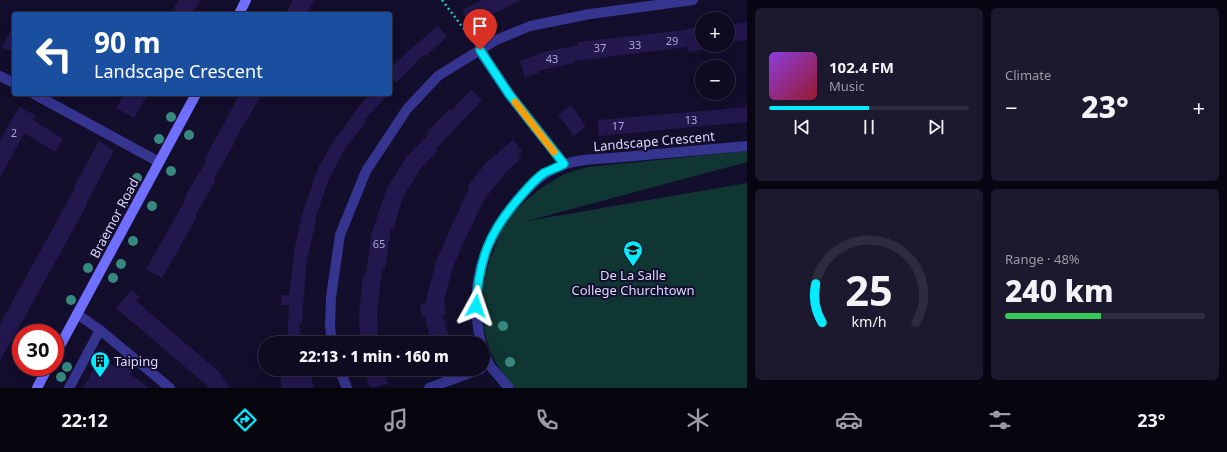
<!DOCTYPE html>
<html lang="en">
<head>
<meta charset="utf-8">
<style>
	body { margin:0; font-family:"Noto Sans",sans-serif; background:#1c182d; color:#f1f3f6; height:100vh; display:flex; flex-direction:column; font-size:15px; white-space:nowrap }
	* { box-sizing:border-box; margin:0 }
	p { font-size:13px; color:#9b9aa5 }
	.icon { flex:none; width:22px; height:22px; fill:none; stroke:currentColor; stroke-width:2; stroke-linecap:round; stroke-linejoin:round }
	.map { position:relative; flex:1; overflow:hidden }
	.panel { display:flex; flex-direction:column; gap:8px; padding:8px; background:#080612; width:480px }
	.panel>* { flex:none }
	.banner { position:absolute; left:12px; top:12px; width:380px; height:84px; border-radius:4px; box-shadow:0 4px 16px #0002,0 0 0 1px #2e2b3e; background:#1a4fa0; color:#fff; overflow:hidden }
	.buttons { position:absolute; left:695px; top:12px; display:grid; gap:8px }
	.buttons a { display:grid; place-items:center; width:40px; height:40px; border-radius:50%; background:#0e0a20; box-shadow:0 4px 16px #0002,0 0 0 1px #2e2b3e; font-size:20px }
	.speed { position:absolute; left:12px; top:324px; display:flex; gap:8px; font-size:20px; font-weight:700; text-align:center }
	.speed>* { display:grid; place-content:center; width:52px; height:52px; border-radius:50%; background:#0e0a20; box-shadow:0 4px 16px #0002,0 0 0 1px #2e2b3e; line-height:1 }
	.speed .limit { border:6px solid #d22; background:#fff; color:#111 }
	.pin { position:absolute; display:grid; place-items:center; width:34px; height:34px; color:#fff; margin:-41px -17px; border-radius:50% 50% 50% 0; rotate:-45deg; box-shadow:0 0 4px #0007 }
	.pin .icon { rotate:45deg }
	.me { position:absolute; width:44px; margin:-22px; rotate:5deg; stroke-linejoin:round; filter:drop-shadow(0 0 3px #0008) }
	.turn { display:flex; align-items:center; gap:14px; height:84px; padding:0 16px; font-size:18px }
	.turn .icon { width:52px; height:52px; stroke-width:2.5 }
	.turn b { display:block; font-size:28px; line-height:34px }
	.big { font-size:30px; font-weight:800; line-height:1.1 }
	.panel .tile { flex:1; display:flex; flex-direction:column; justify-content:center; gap:6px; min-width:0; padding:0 14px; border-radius:6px; background:#1c182d }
	.panel .dial { align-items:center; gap:0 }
	.dial svg { height:104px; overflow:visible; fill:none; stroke:#2e2b3e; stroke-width:7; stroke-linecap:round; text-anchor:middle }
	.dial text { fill:#f1f3f6; stroke:none }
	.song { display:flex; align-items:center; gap:12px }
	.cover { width:48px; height:48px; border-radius:6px; background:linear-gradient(135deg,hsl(270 70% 55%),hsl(350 70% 35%)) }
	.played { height:4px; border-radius:2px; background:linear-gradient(90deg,#04ebff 50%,#2e2b3e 50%) }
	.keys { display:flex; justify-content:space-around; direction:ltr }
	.heat { display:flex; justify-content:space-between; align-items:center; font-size:22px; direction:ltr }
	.charge { height:6px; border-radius:3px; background:linear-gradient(90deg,#34c759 48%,#2e2b3e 0) }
	.panel .tiles { flex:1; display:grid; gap:8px; grid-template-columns:repeat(2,1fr) }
	.trip { position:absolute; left:258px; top:336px; width:232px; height:40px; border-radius:20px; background:#0e0a20; box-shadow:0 4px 16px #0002,0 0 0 1px #2e2b3e; font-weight:800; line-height:40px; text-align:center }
	.tab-bar { display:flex; height:64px; justify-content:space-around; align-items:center; background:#06040d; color:#9b9aa5 }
	.tab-bar .icon { width:28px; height:28px }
	.tab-bar .on { color:#04ebff }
	.tab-bar b { font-size:18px; color:#f1f3f6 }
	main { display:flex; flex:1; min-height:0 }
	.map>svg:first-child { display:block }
	.green { fill:#103634 }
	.building { fill:#22184e }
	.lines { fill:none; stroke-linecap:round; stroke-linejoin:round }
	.path { stroke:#22c9bc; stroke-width:2.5; stroke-dasharray:2 3; stroke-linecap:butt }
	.street { stroke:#35348f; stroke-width:10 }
	.secondary { stroke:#706fff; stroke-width:10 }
	.tree { fill:#37897f }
	.route-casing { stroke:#0399a6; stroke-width:10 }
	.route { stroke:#04ebff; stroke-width:7 }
	.slow { stroke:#f59e0b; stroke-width:7 }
	.labels { text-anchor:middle; stroke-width:4; stroke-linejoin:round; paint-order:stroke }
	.number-label { font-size:11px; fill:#aea8d3 }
	.street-label { font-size:13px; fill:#dcd8ff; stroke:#120e2b }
	.poi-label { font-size:13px; fill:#dcd8ff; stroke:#120e2b }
</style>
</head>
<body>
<main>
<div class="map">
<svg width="747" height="388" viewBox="0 0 747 388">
	<rect width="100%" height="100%" fill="#120e2b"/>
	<path class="green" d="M 747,151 L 747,162 L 527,221 L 747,183 L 747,388 L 515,388 C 477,349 474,295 495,247 C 498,239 500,231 504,224 C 514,208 550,179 568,173 C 575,170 582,169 588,167 Z"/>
	<g class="building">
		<polygon points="179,0 201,0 192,14 170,14"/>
		<polygon points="293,0 315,0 306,14 285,14"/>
		<polygon points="482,0 521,0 470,25 462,10"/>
		<polygon points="747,22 747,40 728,42 728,25"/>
		<polygon points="14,24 14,53 2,47"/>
		<polygon points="438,26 447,37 426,56 424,54 396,83 390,77 390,69 406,53"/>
		<polygon points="702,27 702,50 688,52 688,47 574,61 574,63 538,71 539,73 525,77 520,61 544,52 578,45 578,42 686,30 686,29"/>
		<polygon points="471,90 482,100 435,150 437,152 421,168 403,197 393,229 391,229 385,269 382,269 377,314 378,343 360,343 359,313 363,275 366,275 371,235 386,190 407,156 429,134 427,132 449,109 451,111"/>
		<polygon points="124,94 148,94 134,118 116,108"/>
		<polygon points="240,94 262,94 234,141 235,142 214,179 216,180 195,216 197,217 162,278 146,269 186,199 184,198 206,161 204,160"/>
		<polygon points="370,94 389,94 364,120 366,122 344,150 328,181 315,219 316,220 306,265 302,324 299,323 302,343 287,343 289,305 281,305 282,295 289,295 295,246 302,215 318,168 332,144 360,105"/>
		<polygon points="571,105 586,126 574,136 558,115"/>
		<polygon points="19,107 35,115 33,120 63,139 55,152 24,133 0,178 0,140"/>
		<polygon points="747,107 747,122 599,136 598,120"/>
		<polygon points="513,140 522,151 518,155 522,158 506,172 484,200 468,233 453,267 444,301 446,315 443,315 449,337 442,338 443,340 431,343 425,317 422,317 420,304 425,304 436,261 469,188 468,186 486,163"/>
		<polygon points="99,141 114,151 86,204 87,205 0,361 0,324 75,188 74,187"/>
		<polygon points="131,290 140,297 136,301 218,371 230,388 210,388 116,308"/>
		<polygon points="100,358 116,367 119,361 132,370 130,374 149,388 83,388"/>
		<polygon points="297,369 309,369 314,388 282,388 280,378 286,376 285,371"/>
		<polygon points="364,369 384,369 388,384 370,388"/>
	</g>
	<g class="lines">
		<polyline class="path" points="442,0 473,41"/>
		<g class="street">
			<polyline points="479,50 509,94 564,164"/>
			<polyline points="0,76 14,83"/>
			<polyline points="34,94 159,162"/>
			<polyline points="77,314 100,330 170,388"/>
			<polyline points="332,343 330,326 331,297 340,235 366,171 407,109 438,76 496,40 530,26 590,14 693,0"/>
			<path d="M 481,343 C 468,289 482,241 518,199 C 531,184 544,172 563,165 C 581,158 604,159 623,157 C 664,153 706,150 747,146"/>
			<polyline points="483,350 490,366 509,388"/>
			<polyline points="339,369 347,388"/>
			<polyline points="69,388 100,330"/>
			<polyline points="429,388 481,369"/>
		</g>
		<g class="secondary">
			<polyline points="239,14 246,0"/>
			<polyline points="55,355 196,94"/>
			<polyline points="37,388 48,367"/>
		</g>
	</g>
	<g class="tree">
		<circle cx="171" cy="117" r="5"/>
		<circle cx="189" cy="135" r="5"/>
		<circle cx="159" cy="139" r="5"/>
		<circle cx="171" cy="171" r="5"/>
		<circle cx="137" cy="178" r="5"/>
		<circle cx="124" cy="203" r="5"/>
		<circle cx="152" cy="206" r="5"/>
		<circle cx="105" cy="238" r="5"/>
		<circle cx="133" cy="241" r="5"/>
		<circle cx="121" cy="264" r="5"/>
		<circle cx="88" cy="268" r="5"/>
		<circle cx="113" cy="278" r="5"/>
		<circle cx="71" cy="300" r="5"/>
		<circle cx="503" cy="326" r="5"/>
		<circle cx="510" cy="362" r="5"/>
		<circle cx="67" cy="367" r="5"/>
		<circle cx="61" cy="377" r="5"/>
	</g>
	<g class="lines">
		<g class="route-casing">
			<path id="route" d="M 476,306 C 479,259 489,232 520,197 C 527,189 535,179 544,173 C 550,170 558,167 564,164 L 509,94 L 480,50"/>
		</g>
		<use href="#route" class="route"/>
		<polyline class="slow" points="515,102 554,152"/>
	</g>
	<defs>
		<g id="school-pin" transform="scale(1)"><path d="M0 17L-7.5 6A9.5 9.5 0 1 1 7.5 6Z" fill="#04ebff" stroke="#120e2b"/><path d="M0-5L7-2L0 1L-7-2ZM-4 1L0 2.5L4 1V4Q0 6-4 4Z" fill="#111"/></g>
		<g id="building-pin" transform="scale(1)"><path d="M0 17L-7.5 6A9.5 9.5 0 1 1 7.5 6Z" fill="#04ebff" stroke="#120e2b"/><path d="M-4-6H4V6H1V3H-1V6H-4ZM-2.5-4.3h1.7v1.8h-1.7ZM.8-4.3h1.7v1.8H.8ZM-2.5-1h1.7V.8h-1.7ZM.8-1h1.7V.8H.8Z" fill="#111"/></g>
	</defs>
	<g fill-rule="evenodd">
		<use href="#school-pin" x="633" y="250"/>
		<use href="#building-pin" x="100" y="361"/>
	</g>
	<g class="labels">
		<g class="number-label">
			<text x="672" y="45">29</text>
			<text x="635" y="49">33</text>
			<text x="600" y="52">37</text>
			<text x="552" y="63">43</text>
			<text x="691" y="124">13</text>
			<text x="618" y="130">17</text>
			<text x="14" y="137">2</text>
			<text x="379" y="248">65</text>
		</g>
		<g class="street-label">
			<text transform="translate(654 141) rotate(-5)" y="5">Landscape Crescent</text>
			<text transform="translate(114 218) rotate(-62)" y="5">Braemor Road</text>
		</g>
		<g class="poi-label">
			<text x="633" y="280">De La Salle<tspan x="633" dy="15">College Churchtown</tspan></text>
			<text x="114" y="366" text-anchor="start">Taiping</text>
		</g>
	</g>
</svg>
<div class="buttons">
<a>+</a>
<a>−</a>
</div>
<div class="speed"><div class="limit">30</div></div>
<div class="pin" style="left:480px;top:50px;background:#d93025"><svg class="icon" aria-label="arrive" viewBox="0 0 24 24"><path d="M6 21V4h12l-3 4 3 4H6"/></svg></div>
<svg class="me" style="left:476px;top:306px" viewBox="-20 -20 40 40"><path d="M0-17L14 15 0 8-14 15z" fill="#04ebff" stroke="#fff" stroke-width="4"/></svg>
<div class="trip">22:13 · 1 min · 160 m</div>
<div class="banner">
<div class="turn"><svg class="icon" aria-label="left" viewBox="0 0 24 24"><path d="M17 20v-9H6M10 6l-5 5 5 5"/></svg><div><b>90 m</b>Landscape Crescent</div></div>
</div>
</div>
<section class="panel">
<div class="tiles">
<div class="tile">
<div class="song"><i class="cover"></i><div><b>102.4 FM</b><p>Music</p></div></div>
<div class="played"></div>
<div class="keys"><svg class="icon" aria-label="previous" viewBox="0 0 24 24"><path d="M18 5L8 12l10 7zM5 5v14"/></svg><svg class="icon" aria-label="pause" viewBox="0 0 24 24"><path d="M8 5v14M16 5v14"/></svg><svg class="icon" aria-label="next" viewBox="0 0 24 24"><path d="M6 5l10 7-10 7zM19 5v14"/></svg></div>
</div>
<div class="tile"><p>Climate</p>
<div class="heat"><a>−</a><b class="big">23°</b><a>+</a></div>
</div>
<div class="tile dial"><svg viewBox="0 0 100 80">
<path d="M14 69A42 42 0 1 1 86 69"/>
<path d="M14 69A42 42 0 0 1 9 39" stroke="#04ebff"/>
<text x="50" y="56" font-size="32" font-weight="700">25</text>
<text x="50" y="72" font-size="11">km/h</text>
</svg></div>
<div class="tile"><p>Range · 48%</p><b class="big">240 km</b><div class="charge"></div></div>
</div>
</section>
</main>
<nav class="tab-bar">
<b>22:12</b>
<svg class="icon on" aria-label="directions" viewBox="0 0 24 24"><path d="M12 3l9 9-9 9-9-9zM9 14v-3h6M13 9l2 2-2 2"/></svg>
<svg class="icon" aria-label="music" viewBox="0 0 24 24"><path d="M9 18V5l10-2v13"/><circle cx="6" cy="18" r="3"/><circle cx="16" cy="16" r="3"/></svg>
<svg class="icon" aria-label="phone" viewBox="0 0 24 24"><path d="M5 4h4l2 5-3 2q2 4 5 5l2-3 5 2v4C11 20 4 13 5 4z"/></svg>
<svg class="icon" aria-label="climate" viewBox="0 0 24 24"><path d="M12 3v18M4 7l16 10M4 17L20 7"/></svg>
<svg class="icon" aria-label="car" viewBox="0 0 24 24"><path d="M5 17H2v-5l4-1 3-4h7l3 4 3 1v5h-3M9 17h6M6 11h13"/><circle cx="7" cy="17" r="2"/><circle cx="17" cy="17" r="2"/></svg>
<svg class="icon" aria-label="filters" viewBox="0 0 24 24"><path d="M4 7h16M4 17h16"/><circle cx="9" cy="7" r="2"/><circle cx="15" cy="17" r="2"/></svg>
<b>23°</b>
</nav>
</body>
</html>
